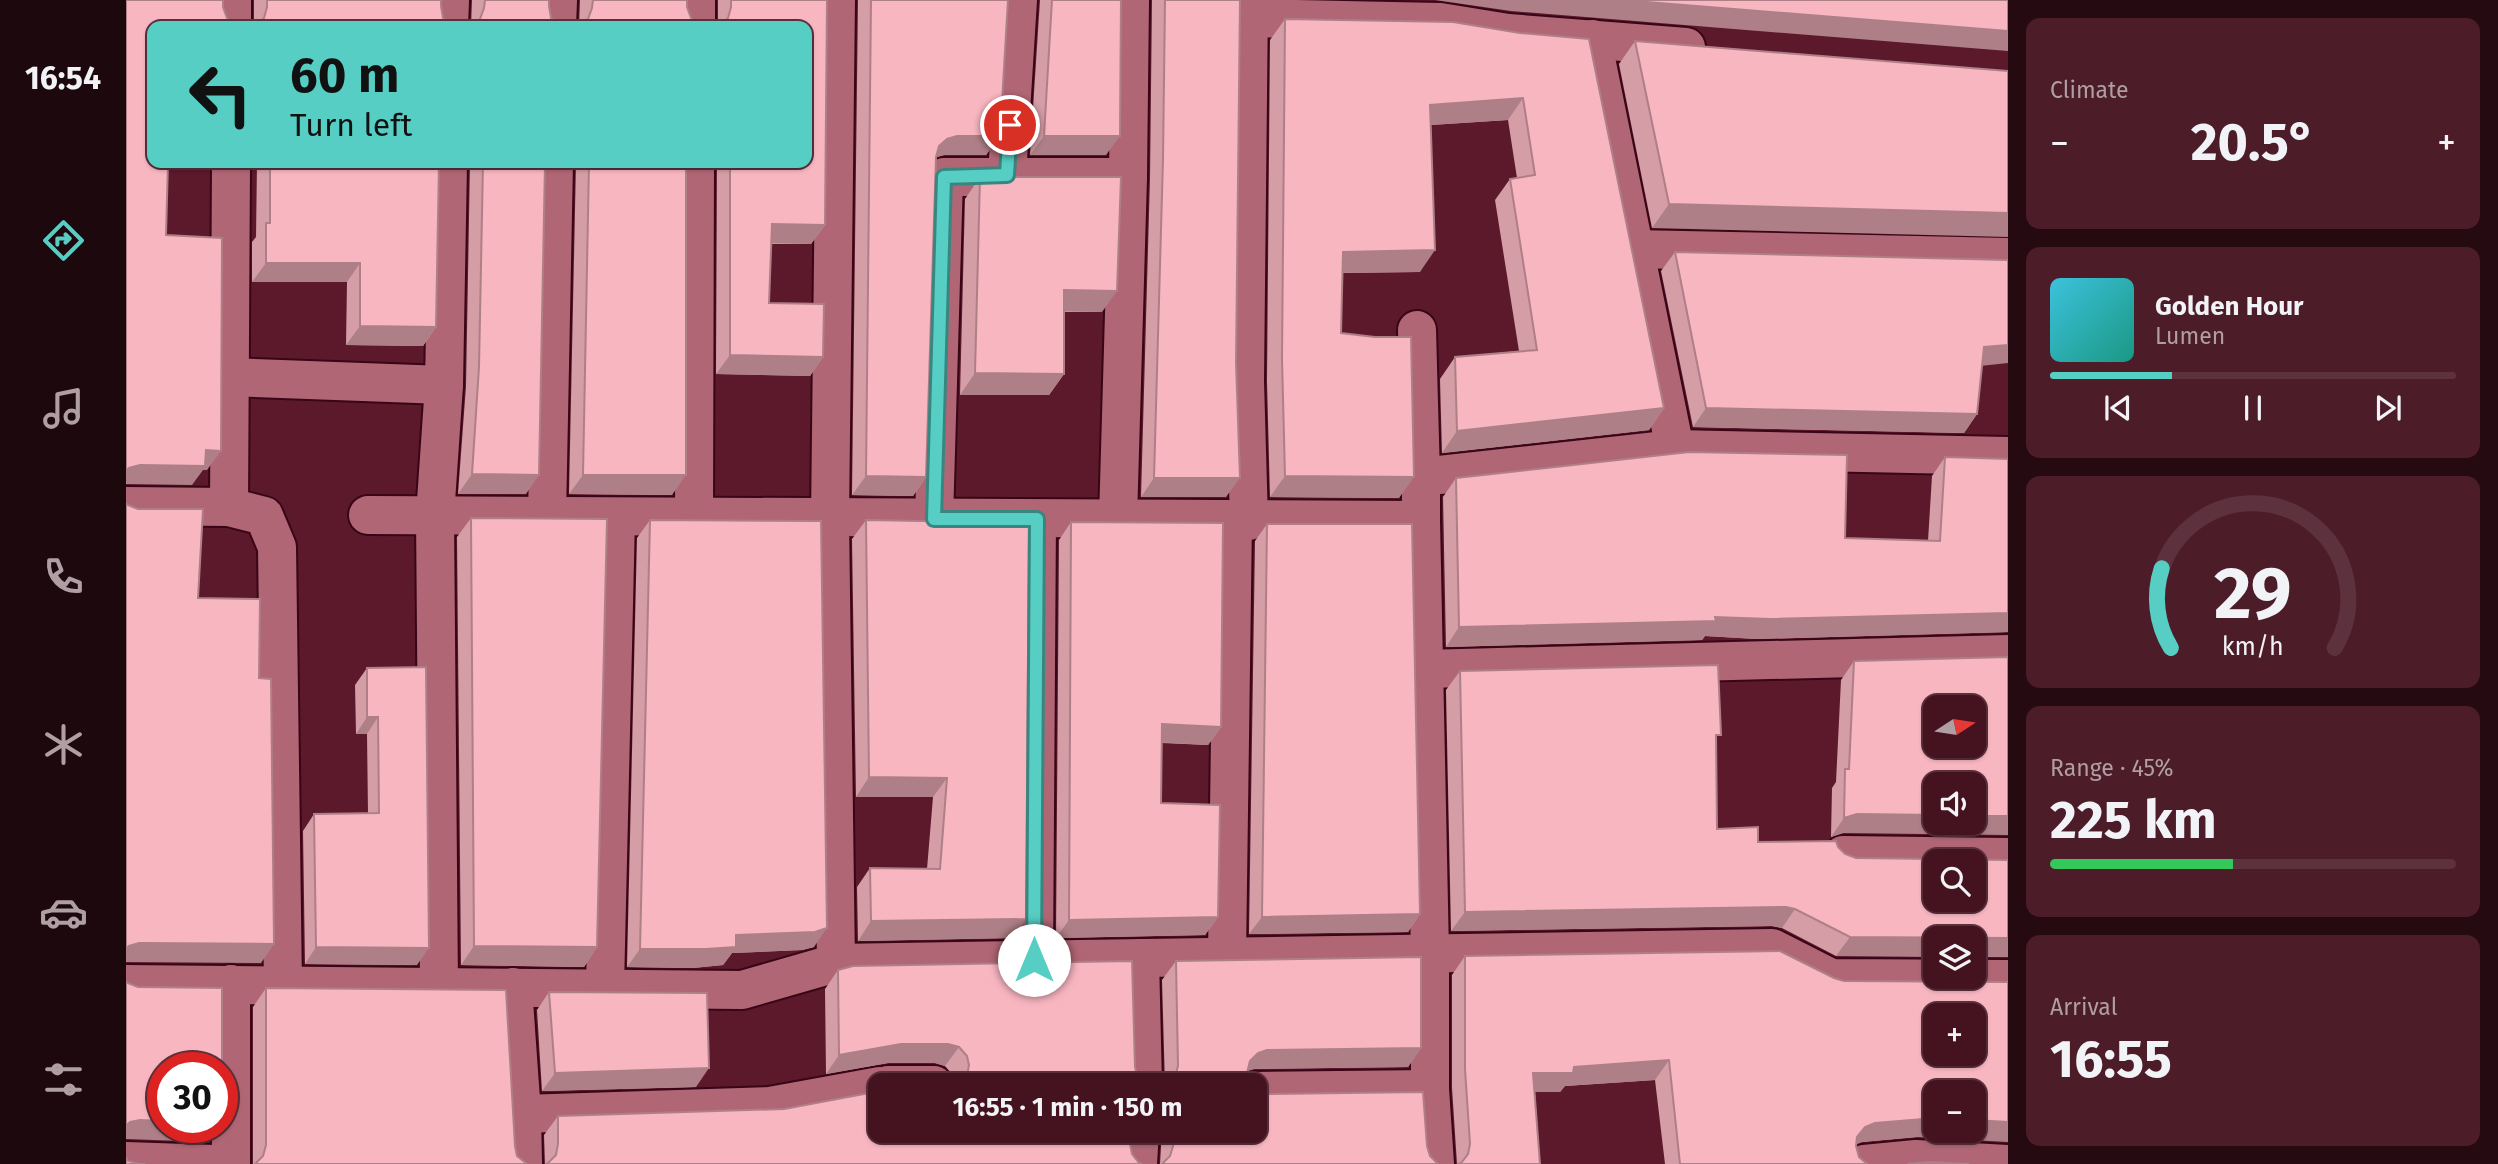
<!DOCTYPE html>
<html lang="en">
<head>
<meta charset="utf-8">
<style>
	body { margin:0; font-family:"Fira Sans",sans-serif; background:#4c1c29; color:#f1f3f6; height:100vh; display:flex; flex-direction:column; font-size:26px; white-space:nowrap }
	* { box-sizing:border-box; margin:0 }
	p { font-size:23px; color:#b09ea5 }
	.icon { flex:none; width:38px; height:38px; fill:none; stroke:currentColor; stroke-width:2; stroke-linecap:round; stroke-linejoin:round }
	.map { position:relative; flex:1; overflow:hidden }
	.details { display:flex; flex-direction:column; gap:18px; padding:18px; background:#260a12; width:490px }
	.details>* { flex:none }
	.guide { position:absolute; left:21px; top:21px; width:665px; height:147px; border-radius:14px; box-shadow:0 2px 5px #0004,0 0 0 2px #5d323e; background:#56cec4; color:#111; overflow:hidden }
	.needle { width:46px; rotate:78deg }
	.buttons { position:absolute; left:1797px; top:695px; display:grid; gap:14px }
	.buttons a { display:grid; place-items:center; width:63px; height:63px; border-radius:14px; background:#451320; box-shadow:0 2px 5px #0004,0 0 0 2px #5d323e; font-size:35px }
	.speed { position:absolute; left:21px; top:1052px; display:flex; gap:14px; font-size:35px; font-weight:700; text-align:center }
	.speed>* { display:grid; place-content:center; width:91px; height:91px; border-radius:50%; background:#451320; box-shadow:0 2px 5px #0004,0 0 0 2px #5d323e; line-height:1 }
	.speed .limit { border:10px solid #d22; background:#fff; color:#111 }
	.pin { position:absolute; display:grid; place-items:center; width:60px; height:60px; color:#fff; margin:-30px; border:4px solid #fff; border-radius:50%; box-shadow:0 2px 7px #0007 }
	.me { position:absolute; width:77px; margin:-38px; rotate:0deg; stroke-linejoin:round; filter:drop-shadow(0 0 5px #0008) }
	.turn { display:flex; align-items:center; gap:24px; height:147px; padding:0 28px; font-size:32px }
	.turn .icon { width:91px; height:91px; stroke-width:2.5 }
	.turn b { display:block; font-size:49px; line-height:60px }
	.big { font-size:52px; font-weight:700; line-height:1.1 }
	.details .widget { flex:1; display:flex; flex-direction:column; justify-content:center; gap:10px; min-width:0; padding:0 24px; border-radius:14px; background:#4c1c29 }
	.details .dial { align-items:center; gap:0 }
	.dial svg { height:182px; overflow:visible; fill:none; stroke:#5d323e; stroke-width:7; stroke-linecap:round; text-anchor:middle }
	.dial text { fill:#f1f3f6; stroke:none }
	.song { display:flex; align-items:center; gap:21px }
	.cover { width:84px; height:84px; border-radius:10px; background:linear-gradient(135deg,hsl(190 70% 55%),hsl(170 70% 35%)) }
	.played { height:7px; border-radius:4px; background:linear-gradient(90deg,#56cec4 30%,#5d323e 30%) }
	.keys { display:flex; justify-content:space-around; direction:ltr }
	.heat { display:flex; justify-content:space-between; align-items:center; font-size:38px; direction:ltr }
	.charge { height:10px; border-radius:5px; background:linear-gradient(90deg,#34c759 45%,#5d323e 0) }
	.trip { position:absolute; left:742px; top:1073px; width:399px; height:70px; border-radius:14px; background:#451320; box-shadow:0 2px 5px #0004,0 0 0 2px #5d323e; font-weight:700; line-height:70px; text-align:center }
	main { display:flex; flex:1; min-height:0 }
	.dock { display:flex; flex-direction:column; width:126px; justify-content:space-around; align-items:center; background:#1c080d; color:#b09ea5 }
	.dock .icon { width:49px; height:49px }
	.dock .current { color:#56cec4 }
	.dock b { font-size:32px; color:#f1f3f6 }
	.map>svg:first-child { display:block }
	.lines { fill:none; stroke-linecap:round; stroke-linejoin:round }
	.minor-casing { stroke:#380616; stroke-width:42 }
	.minor { stroke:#b16675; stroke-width:38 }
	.wall { fill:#d59da6 }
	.shaded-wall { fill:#ae7f87 }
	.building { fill:#f8b6c1; stroke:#ae7f87; stroke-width:2; fill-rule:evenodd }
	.route-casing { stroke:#38867f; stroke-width:18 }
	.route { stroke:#56cec4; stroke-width:12 }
</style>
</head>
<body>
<main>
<nav class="dock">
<b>16:54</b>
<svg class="icon current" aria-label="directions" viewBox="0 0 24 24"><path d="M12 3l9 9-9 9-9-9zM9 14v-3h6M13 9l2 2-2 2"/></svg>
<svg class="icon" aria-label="music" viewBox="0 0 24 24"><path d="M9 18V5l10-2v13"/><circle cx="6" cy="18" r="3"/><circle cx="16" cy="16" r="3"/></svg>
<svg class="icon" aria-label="phone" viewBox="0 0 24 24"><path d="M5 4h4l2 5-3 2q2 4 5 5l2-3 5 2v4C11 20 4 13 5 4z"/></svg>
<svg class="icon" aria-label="climate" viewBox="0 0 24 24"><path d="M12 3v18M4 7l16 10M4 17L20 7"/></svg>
<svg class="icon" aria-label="car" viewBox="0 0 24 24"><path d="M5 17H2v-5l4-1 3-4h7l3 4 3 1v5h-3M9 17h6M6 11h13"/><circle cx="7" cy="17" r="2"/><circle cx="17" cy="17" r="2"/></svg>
<svg class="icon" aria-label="filters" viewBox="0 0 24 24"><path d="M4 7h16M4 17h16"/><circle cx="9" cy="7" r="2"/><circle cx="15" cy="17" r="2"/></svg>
</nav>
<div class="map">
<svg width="1882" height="1164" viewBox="0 0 1882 1164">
	<rect width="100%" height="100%" fill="#5c192b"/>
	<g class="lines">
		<g class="minor-casing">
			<g id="minor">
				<polyline points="710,0 704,519 710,963"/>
				<polyline points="1123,0 1119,381 1123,521"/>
				<polyline points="1122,18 1314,22 1382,33 1560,47"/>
				<polyline points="106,26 106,0"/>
				<polyline points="323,26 324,0"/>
				<polyline points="431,26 432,0"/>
				<polyline points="570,26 570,0"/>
				<polyline points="1466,39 1549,449"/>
				<polyline points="881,175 892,0"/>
				<polyline points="1508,249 1882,257"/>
				<polyline points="1291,330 1295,477"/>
				<polyline points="103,377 318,385"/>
				<polyline points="0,506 103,507 138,516 151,547 157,985"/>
				<polyline points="103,507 105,163"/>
				<polyline points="242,515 1295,520 1295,477 1549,449 1882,456"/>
				<polyline points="421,517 428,163"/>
				<polyline points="568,518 569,163"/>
				<polyline points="808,519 818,177 1002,177"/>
				<polyline points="992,519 1002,177 1004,0"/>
				<polyline points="1295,520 1304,953 1304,1089 1309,1164"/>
				<polyline points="1298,669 1882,654"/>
				<polyline points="1717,855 1882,857"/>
				<polyline points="1101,956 1107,520"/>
				<polyline points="1014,958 1017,1085"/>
				<polyline points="908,960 911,519"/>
				<polyline points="0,984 616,990 710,963 1646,948 1705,978 1882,979"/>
				<polyline points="105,984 105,1164"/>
				<polyline points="313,986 309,516 318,385 322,163"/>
				<polyline points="387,987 396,1114 644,1106 754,1086"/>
				<polyline points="479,988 490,518"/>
				<polyline points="762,1085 808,1085"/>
				<polyline points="1129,1091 1304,1089"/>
				<polyline points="396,1114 397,1164"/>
				<polyline points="0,1161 88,1164"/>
				<polyline points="1012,1164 1014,1130"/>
				<polyline points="1738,1164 1790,1159 1882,1164"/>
			</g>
		</g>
		<use href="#minor" class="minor"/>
	</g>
	<g class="wall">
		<polygon points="128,0 315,0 128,26"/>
		<polygon points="346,0 423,0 423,6 345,26"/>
		<polygon points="454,0 561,0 453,26"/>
		<polygon points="592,0 701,0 699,225 685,244 645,244 643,303 697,357 684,376 590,374 591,163 681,163 592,26"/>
		<polygon points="732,0 882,0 874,136 860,155 818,155 810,157 800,477 787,496 726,495"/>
		<polygon points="914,0 995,0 980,155 904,155"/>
		<polygon points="1026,0 1114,0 1100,497 1015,497 1024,178"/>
		<polygon points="1159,19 1394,33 1538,408 1523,430 1316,453 1314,379 1329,357 1393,351 1369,200 1384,179 1391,178 1382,120 1305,125 1294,272 1216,273 1215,333 1273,498 1144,497 1141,381 1144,40"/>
		<polygon points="1509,41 1882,71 1526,228 1493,64"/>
		<polygon points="131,163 313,163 310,327 297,346 220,345 221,282 126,282 126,242 130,237"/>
		<polygon points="344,163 419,163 400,494 332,494 340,386"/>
		<polygon points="450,163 560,163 546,495 443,494"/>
		<polygon points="854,177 976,312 938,312 938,374 923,395 834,395 839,199"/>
		<polygon points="1549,252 1856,366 1851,414 1838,433 1567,427 1535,271"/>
		<polygon points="1819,457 1882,632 1631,639 1579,636 1576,640 1320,647 1317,497 1330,478 1719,538 1802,541 1806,476"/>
		<polygon points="345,518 471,947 458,967 335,965 331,537"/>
		<polygon points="524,520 688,947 676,950 606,953 597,965 567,968 501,967 511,538"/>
		<polygon points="740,520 886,938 732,941 731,887 744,868 801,869 807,797 730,797 726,539"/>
		<polygon points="945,522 1095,727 1082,745 1036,743 1035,803 1092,917 1079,935 930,938 933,540"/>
		<polygon points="1141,524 1294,914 1282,932 1123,934 1129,541"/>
		<polygon points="1882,657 1717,833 1705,837 1706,788 1710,782 1715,680 1728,661"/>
		<polygon points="300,667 291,965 179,964 177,831 188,814 242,813 241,734 230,734 229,685 241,668"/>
		<polygon points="1334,671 1590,742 1591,829 1632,842 1712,847 1719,854 1730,858 1882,860 1882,957 1848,957 1848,938 1710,956 1656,928 1646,926 1325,931 1320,690"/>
		<polygon points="1339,956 1708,978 1718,981 1791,1137 1736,1142 1730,1144 1733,1157 1741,1164 1539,1164 1529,1080 1439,1086 1434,1092 1409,1092 1414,1164 1331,1164 1326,1088 1326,975"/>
		<polygon points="1050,961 1295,1048 1282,1067 1128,1069 1121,1071 1124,1084 1039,1085 1036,980"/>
		<polygon points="712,970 1009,1067 1012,1078 1019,1085 830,1085 827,1075 819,1066 809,1063 762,1063 700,1074 699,989"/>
		<polygon points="140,988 389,1146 391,1156 401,1164 127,1164 127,1007"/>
		<polygon points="423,992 570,1087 416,1091 411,1010"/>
		<polygon points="1131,1091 1301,1146 1304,1156 1034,1164 1036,1130 1129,1130"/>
		<polygon points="658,1109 419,1164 418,1135 432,1116"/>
	</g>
	<g class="shaded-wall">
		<polygon points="1309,0 1496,0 1882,31 1882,51 1385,11"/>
		<polygon points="1397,98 1382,120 1289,126 1304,105"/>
		<polygon points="831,136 874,136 860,155 818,155 808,158 813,146 821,139"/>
		<polygon points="918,136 994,136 980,155 904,155"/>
		<polygon points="1543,204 1882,213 1882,237 1526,228"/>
		<polygon points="646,224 699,225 685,244 633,243"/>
		<polygon points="1309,250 1294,272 1202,273 1217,252"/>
		<polygon points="140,263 234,263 221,282 126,282"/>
		<polygon points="938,290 991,291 976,312 923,311"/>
		<polygon points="234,326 310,327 297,346 220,345"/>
		<polygon points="1882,345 1882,363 1845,367 1858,347"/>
		<polygon points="604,355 697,357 684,376 590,374"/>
		<polygon points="849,373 938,374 923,395 834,395"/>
		<polygon points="1538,408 1523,430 1316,453 1331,431"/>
		<polygon points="1580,408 1851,414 1838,433 1567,427"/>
		<polygon points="80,450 95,451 81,470 77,470 66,485 0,484 0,471 3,468"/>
		<polygon points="346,474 413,475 400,494 332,494"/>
		<polygon points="457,475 560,475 546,495 443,494"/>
		<polygon points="740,476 800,477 787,496 726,495"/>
		<polygon points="1159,476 1288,477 1273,498 1144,497"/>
		<polygon points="1028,478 1114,478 1100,497 1015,497"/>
		<polygon points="1882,613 1882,632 1631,639 1579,636 1576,640 1320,647 1333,627 1589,617"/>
		<polygon points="241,717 252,717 241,734 230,734"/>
		<polygon points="1036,724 1095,727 1082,745 1024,742"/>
		<polygon points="743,777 821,778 807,797 730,797"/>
		<polygon points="1731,814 1810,815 1810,822 1848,822 1848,816 1882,816 1882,835 1717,833 1705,837 1718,818"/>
		<polygon points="1660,907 1669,909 1656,928 1646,926 1325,931 1339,912"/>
		<polygon points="1294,914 1282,932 1123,934 1136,917"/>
		<polygon points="1092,917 1079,935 930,938 943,920"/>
		<polygon points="900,919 886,938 732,941 745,921"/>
		<polygon points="701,928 688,947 676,950 606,953 597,965 567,968 501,967 514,949 610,935"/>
		<polygon points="1724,937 1882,938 1882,957 1848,957 1848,938 1810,938 1810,957 1710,956"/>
		<polygon points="13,943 148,944 135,963 0,962 0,949 3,946"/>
		<polygon points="348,946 471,947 458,967 335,965"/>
		<polygon points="190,947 303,948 291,965 179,964"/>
		<polygon points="775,1044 822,1044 833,1047 819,1066 809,1063 762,1063 700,1074 713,1055"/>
		<polygon points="1295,1048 1282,1067 1128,1069 1118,1072 1124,1061 1132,1053 1141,1050"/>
		<polygon points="1543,1060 1529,1080 1439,1086 1434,1092 1394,1092 1407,1073 1448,1067"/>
		<polygon points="583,1068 570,1087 416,1091 429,1073"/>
		<polygon points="1805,1118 1810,1118 1810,1130 1848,1130 1848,1120 1882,1122 1882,1142 1791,1137 1736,1142 1726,1146 1731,1137 1739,1127 1749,1123"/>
		<polygon points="14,1120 37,1121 37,1127 94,1127 83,1142 0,1139 0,1126 4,1122"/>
	</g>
	<g class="building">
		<polygon points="0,0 97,0 97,7 101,18 110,26 26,26 26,163 42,163 40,235 96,238 95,451 80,450 79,466 14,465 3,468 0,471"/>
		<polygon points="141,0 315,0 315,6 317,18 327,26 129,26 138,18 141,7"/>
		<polygon points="359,0 423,0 423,6 425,18 435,26 346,26 354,19 358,8"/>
		<polygon points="467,0 561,0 561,7 565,18 574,26 454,26 462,19 466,8"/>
		<polygon points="605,0 701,0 699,225 646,224 643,303 698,304 697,357 604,355 604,163 681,163 681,26 593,26 602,18 605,7"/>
		<polygon points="745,0 882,0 874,136 831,136 821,139 813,146 810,157 800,477 740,476"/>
		<polygon points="926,0 995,0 994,136 918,136"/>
		<polygon points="1039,0 1114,0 1110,363 1114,478 1028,478 1037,159"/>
		<polygon points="1496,0 1882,0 1882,31"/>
		<polygon points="1159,19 1327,22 1394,33 1463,39 1538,408 1331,431 1329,357 1411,350 1384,179 1409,175 1397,98 1304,105 1309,250 1217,252 1215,333 1249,337 1285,337 1288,477 1159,476 1156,359"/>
		<polygon points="1509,41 1882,71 1882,213 1543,204"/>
		<polygon points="144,163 313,163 310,327 234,326 234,263 140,263 140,223 144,223"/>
		<polygon points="357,163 419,163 413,475 346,474 353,367"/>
		<polygon points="463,163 560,163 560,475 457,475"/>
		<polygon points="854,177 995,177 991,291 938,290 938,374 849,373"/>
		<polygon points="1549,252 1882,260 1882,345 1858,347 1851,414 1580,408"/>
		<polygon points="1563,452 1721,455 1719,538 1814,541 1819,457 1882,459 1882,613 1644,619 1589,617 1590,621 1333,627 1330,478"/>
		<polygon points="0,504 2,505 12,509 77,509 72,598 134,599 133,678 145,679 148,944 13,943 3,946 0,949"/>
		<polygon points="345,518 481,519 471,947 348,946"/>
		<polygon points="524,520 695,521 701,928 689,932 610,935 610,947 580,949 514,949"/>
		<polygon points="740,520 903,523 900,919 745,921 744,868 814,869 821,778 743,777"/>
		<polygon points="945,522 1097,523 1095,727 1036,724 1035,803 1094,805 1092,917 943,920"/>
		<polygon points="1141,524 1286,524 1294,914 1136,917"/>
		<path d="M 1882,657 L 1882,816 L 1848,816 L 1848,784 L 1810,784 L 1810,815 L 1731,814 L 1718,818 L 1719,769 L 1723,769 L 1728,661 ZM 1810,707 L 1848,707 L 1848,746 L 1810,746 Z"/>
		<path d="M 1592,665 L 1595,735 L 1590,735 L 1591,829 L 1632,827 L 1632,842 L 1710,841 L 1712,847 L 1719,854 L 1730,858 L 1882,860 L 1882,938 L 1724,937 L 1669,909 L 1660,907 L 1339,912 L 1334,671 ZM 1810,861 L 1848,861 L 1848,900 L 1810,900 Z"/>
		<polygon points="300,667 303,948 190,947 188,814 253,813 252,717 241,717 241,668"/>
		<path d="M 1654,951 L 1708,978 L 1718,981 L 1882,982 L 1882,1122 L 1848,1120 L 1848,1092 L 1810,1092 L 1810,1118 L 1749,1123 L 1739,1127 L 1731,1137 L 1730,1146 L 1733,1157 L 1741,1164 L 1554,1164 L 1543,1060 L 1448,1067 L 1447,1073 L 1407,1073 L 1414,1164 L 1331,1164 L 1335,1163 L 1342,1154 L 1344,1144 L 1339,1069 L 1339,956 ZM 1810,1015 L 1848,1015 L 1848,1054 L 1810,1054 Z"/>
		<polygon points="1295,957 1295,1048 1141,1050 1132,1053 1124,1061 1121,1073 1125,1085 1040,1085 1042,1084 1049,1077 1052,1066 1050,961"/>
		<polygon points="1006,961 1009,1067 1012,1078 1020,1085 831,1085 841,1076 843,1065 841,1056 833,1047 822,1044 775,1044 713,1055 712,970 727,966"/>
		<polygon points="0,982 2,983 12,987 96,988 96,1123 96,1068 37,1068 37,1121 14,1120 4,1122 0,1126"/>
		<polygon points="140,988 380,990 389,1146 391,1156 401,1164 129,1164 137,1156 140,1145"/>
		<polygon points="423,992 581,993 583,1068 429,1073"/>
		<polygon points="1129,1088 1131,1091 1143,1094 1297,1092 1301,1146 1304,1156 1312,1164 1036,1164 1044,1156 1047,1146 1048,1130 1129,1130"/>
		<polygon points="754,1091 754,1130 1004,1130 1004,1144 1006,1154 1013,1163 1016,1164 420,1164 422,1163 430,1155 432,1144 432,1116 658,1109"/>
		<polygon points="0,1158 2,1161 13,1164 19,1164 0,1164"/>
		<polygon points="1804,1162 1843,1164 1781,1164"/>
	</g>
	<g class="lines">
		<g class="route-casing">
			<polyline id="route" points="884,125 881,175 818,177 808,519 911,519 908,960"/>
		</g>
		<use href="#route" class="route"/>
	</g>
</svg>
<div class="buttons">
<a><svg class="needle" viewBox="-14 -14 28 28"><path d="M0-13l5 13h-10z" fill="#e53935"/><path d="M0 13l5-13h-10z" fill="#b09ea5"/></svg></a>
<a><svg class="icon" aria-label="sound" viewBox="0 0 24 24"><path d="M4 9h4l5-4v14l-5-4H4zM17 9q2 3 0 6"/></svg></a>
<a><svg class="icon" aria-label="search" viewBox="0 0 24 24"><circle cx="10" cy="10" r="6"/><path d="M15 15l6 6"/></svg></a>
<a><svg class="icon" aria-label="layers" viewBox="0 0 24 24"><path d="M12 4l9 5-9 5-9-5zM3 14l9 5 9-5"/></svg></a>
<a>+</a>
<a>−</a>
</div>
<div class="speed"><div class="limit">30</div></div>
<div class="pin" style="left:884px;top:125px;background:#d93025"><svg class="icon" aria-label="arrive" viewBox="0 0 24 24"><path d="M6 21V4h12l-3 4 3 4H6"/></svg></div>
<svg class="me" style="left:908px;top:960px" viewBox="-20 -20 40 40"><circle r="19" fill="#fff"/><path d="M0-13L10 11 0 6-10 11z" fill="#56cec4"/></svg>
<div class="trip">16:55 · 1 min · 150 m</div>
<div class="guide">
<div class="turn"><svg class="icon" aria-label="left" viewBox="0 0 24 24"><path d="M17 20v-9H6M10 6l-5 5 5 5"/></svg><div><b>60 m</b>Turn left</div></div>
</div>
</div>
<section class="details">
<div class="widget"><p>Climate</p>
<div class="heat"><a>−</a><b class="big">20.5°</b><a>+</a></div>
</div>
<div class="widget">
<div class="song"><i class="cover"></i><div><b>Golden Hour</b><p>Lumen</p></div></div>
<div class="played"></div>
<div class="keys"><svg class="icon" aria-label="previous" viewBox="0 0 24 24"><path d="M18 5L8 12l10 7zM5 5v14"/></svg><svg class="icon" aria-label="pause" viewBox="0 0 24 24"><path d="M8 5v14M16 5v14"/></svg><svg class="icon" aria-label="next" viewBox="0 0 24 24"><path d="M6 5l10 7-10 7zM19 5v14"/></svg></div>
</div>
<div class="widget dial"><svg viewBox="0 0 100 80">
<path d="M14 69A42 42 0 1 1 86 69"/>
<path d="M14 69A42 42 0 0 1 10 34" stroke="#56cec4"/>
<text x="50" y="56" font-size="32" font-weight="700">29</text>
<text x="50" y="72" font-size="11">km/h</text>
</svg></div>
<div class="widget"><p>Range · 45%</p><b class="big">225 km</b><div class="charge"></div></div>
<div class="widget"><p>Arrival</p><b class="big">16:55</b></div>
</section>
</main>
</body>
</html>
